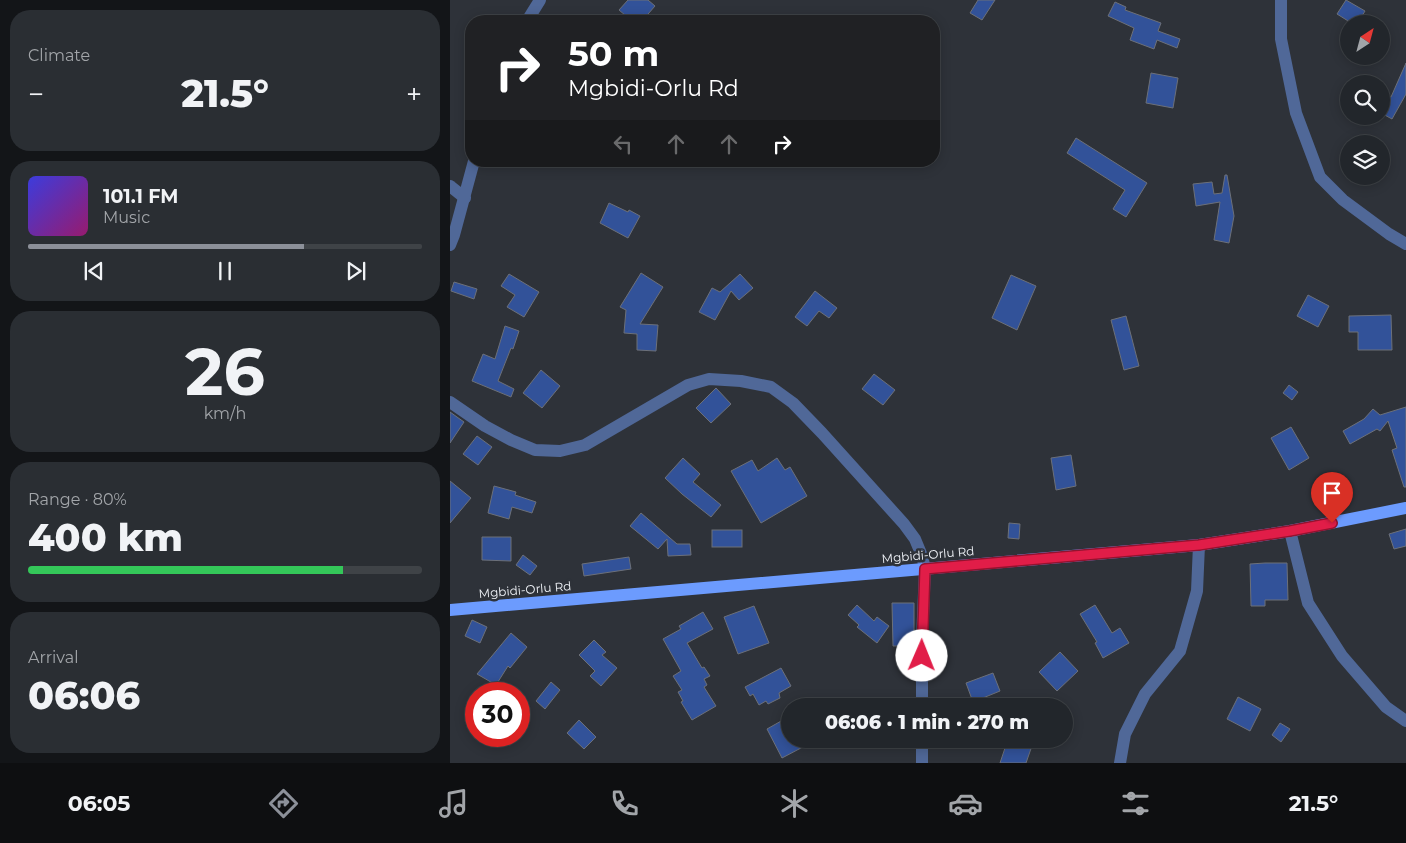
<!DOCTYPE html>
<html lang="en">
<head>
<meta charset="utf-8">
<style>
	body { margin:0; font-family:Montserrat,sans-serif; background:#2a2e33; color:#f1f3f6; height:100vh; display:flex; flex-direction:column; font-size:19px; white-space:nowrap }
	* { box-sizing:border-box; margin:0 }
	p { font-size:16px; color:#a2a5a9 }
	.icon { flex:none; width:28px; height:28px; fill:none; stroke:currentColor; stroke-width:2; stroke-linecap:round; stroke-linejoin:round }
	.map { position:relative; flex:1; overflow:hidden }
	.drawer { display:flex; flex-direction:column; gap:10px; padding:10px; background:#131518; width:450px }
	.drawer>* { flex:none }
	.banner { position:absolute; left:15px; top:15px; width:475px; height:152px; border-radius:20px; box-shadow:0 2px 12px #0003,0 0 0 1px #3f4347; background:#202124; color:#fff; overflow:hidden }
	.needle { width:32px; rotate:36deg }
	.fabs { position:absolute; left:890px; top:15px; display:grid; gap:10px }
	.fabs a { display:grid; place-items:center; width:50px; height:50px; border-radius:50%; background:#22262b; box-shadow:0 2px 12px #0003,0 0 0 1px #3f4347; font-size:25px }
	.speed { position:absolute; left:15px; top:682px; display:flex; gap:10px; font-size:25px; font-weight:700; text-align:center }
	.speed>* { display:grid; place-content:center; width:65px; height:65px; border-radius:50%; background:#22262b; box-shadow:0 2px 12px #0003,0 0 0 1px #3f4347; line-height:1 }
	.speed .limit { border:8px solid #d22; background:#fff; color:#111 }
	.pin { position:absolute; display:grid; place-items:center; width:42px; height:42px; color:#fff; margin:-51px -21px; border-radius:50% 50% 50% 0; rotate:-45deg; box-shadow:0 0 5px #0007 }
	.pin .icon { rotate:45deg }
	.me { position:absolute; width:55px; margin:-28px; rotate:1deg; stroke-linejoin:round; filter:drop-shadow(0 0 4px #0008) }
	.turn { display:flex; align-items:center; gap:18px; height:105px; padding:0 20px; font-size:22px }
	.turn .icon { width:65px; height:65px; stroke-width:2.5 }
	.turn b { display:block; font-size:35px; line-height:42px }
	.lanes { display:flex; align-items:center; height:48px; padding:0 20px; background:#0003; justify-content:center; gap:25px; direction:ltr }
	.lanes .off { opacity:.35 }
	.big { font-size:38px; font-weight:800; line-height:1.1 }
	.drawer .tile { flex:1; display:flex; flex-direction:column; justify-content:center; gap:8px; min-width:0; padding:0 18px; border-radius:20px; background:#2a2e33 }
	.drawer .dial { align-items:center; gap:0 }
	.dial b { font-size:65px; line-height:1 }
	.song { display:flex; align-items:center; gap:15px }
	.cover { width:60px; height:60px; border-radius:8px; background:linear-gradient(135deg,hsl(240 70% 55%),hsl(320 70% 35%)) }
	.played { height:5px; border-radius:2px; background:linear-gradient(90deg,#8c9099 70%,#3f4347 70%) }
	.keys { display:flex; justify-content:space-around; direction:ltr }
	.heat { display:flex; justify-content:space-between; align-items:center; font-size:28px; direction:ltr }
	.charge { height:8px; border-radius:4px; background:linear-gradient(90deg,#34c759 80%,#3f4347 0) }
	.trip { position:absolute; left:331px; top:698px; width:292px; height:50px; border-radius:25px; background:#22262b; box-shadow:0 2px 12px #0003,0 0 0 1px #3f4347; font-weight:800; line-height:50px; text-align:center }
	.menu { display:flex; height:80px; justify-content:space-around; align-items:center; background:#0e0f11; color:#a2a5a9 }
	.menu .icon { width:35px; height:35px }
	.menu .selected { color:#8c9099 }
	.menu b { font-size:22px; color:#f1f3f6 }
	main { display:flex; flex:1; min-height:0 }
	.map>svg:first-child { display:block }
	.building { fill:#325299; stroke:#6c7079 }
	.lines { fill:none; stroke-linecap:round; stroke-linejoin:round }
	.minor { stroke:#506898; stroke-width:12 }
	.major { stroke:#6c9bfe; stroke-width:12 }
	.route-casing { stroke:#92132f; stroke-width:12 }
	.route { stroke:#e11d48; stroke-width:9 }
	.labels { text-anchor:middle; stroke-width:5; stroke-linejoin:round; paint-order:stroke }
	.street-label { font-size:12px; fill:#f1f4f9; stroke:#2e3239 }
</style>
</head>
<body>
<main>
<section class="drawer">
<div class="tile"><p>Climate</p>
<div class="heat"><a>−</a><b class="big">21.5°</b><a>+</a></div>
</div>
<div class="tile">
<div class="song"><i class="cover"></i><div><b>101.1 FM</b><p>Music</p></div></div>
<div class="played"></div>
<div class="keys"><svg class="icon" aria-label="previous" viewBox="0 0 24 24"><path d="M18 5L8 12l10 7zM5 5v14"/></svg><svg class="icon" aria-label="pause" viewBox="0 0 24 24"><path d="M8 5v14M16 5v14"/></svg><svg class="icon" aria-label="next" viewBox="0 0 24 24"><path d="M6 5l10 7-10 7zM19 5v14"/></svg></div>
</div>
<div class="tile dial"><b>26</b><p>km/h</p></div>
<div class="tile"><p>Range · 80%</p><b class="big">400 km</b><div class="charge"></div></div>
<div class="tile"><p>Arrival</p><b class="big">06:06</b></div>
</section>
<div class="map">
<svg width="956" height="763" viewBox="0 0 956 763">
	<rect width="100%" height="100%" fill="#2e3239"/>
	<g class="building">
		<polygon points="178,0 198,0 205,6 192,21 182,21 169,10"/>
		<polygon points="528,0 545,0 532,20 520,13"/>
		<polygon points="896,0 915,11 907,24 903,24 887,14"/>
		<polygon points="665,2 676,7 675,10 711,23 708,31 730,39 727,48 707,40 704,49 680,40 684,28 658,16"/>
		<polygon points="956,63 956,94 942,119 931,113 931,92 941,97"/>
		<polygon points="701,73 728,78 723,108 696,103"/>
		<polygon points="626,138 697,183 676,217 663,209 675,190 617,153"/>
		<polygon points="775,175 777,175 784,216 779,243 764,240 770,202 746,206 743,184 762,182 764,194 772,193"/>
		<polygon points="159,203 178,212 179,210 190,216 178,238 150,223"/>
		<polygon points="191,273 213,287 190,324 208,325 206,351 187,350 187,334 174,333 176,310 170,307"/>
		<polygon points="59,274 89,292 74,317 57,307 65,295 51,286"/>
		<polygon points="290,274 303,288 289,300 281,291 265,320 249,312 262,288 270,292"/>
		<polygon points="561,275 586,286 567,330 542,318"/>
		<polygon points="4,282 27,289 24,299 1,291"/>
		<polygon points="365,291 387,308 379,318 369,311 357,326 345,317"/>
		<polygon points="858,295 879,306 868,327 847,316"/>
		<polygon points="941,315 942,350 908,350 908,332 899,332 899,316"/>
		<polygon points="676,316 689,366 674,370 661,320"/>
		<polygon points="55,326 69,331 63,349 61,348 48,381 64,389 61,397 22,381 33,354 45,359"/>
		<polygon points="91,370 110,386 92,408 73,393"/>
		<polygon points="424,374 445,390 433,405 412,389"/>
		<polygon points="839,385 848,392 842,400 833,393"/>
		<polygon points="266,388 281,404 261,423 246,408"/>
		<polygon points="956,407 956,487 954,487 942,450 947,448 938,421 930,431 927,429 900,444 893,431 914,419 923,409 930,415"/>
		<polygon points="0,412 14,422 0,443"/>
		<polygon points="841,427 859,458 839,470 821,438"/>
		<polygon points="27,436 42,447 28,465 13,454"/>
		<polygon points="621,455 626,486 606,490 601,458"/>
		<polygon points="233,458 250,474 243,482 271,505 261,517 232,494 215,478"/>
		<polygon points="327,458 335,470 340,467 357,496 311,523 281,471 302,460 308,471"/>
		<polygon points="0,481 21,498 0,523"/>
		<polygon points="44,486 66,492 65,495 86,502 82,513 62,507 59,519 38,513"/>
		<polygon points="191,513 227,544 240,544 241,555 218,556 217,539 208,549 180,526"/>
		<polygon points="559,523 570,524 569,539 558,538"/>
		<polygon points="956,529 956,546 944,549 939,534"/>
		<rect x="262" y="530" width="30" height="17"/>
		<polygon points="32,537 61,537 61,561 32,560"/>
		<polygon points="73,555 87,566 80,575 66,565"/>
		<polygon points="179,557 181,569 134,576 132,564"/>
		<polygon points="815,563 837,563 838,600 815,600 815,606 801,606 800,564"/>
		<polygon points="442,603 464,603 464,646 443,646"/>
		<polygon points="407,605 424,621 427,617 439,626 427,643 407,627 409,625 398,615"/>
		<polygon points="645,605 662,633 670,628 679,643 653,658 645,643 647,642 630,614"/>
		<polygon points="304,606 319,643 288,654 274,617"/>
		<polygon points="253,612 263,629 237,643 252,668 254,667 260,676 254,679 257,685 254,687 266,706 242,720 231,702 233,701 228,692 232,690 223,676 231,671 213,639 231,629 229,626"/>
		<polygon points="22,620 37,627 30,643 15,636"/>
		<polygon points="61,633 77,647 60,668 58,666 46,685 27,674"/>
		<polygon points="144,640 156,652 152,655 167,668 151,686 140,676 145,671 129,655"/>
		<polygon points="610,652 628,671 607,691 589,672"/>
		<polygon points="331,668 341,686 329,693 330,698 318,704 316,701 309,705 303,694 300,696 295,687"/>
		<polygon points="543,673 550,691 523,702 516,683"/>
		<polygon points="101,682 110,690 95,709 86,701"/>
		<polygon points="788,697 811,709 800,731 777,719"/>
		<polygon points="340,716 340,739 368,739 332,758 317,729"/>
		<polygon points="129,720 146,737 134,749 117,733"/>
		<polygon points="830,723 840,729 831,742 822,735"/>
		<polygon points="558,739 578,739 584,740 576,763 550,763"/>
	</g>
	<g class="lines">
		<g class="minor">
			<polyline points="831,0 831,39 846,113 870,177 893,200 939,234 956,244"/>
			<polyline points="77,21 90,0"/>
			<polyline points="0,186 15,198"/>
			<polyline points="0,245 4,235 24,161"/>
			<polyline points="0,402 35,426 61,440 85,450 110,451 135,445 238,385 259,379 291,381 321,387 343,403 372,433 454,524 465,539 472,556 475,569 472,640 472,706"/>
			<polyline points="840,531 858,603 892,656 936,707 956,721"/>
			<polyline points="472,739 472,763"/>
			<polyline points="670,763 675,734 695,694 730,651 747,591 749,545"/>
		</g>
		<polyline class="major" points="0,610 749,545 840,531 956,508"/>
	</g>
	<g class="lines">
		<g class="route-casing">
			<polyline id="route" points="472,656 475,569 749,545 840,531 882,523"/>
		</g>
		<use href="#route" class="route"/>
	</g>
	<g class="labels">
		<g class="street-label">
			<text transform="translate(478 555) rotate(-5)" y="4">Mgbidi-Orlu Rd</text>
			<text transform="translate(75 590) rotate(-5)" y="4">Mgbidi-Orlu Rd</text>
		</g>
	</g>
</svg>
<div class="fabs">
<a><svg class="needle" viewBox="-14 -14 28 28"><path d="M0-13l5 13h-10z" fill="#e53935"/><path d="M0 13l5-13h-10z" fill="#a2a5a9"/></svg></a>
<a><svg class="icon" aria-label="search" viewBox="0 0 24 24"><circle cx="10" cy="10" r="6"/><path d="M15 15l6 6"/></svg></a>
<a><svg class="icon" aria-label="layers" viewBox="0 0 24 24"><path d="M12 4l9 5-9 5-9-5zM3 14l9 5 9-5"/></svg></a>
</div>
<div class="speed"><div class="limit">30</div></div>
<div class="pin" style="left:882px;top:523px;background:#d93025"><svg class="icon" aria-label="arrive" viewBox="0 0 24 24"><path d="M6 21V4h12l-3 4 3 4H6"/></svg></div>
<svg class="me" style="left:472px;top:656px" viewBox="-20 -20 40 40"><circle r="19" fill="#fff"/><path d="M0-13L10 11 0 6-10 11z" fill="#e11d48"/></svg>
<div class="trip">06:06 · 1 min · 270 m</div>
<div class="banner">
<div class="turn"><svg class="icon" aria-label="right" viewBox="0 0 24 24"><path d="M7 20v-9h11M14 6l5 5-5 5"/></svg><div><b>50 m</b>Mgbidi-Orlu Rd</div></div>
<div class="lanes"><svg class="icon off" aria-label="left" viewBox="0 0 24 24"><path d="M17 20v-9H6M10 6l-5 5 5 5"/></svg><svg class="icon off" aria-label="ahead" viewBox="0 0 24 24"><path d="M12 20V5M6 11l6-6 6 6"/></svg><svg class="icon off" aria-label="ahead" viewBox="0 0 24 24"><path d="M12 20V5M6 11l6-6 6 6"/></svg><svg class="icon" aria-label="right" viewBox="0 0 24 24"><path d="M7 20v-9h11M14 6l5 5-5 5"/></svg></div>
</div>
</div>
</main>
<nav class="menu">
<b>06:05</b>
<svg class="icon selected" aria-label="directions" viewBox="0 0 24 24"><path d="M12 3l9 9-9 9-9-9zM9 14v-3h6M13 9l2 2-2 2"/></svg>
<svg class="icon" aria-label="music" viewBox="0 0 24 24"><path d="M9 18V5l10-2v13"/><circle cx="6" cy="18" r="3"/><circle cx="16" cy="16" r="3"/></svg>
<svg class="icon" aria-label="phone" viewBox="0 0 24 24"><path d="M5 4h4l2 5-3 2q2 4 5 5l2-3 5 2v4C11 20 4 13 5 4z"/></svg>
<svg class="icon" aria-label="climate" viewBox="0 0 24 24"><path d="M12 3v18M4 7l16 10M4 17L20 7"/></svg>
<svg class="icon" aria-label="car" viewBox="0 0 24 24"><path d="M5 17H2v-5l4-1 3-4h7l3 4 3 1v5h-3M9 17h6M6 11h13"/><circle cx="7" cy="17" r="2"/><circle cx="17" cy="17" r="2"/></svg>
<svg class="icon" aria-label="filters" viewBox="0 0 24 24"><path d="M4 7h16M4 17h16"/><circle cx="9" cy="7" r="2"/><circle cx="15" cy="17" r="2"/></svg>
<b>21.5°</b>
</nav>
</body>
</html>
